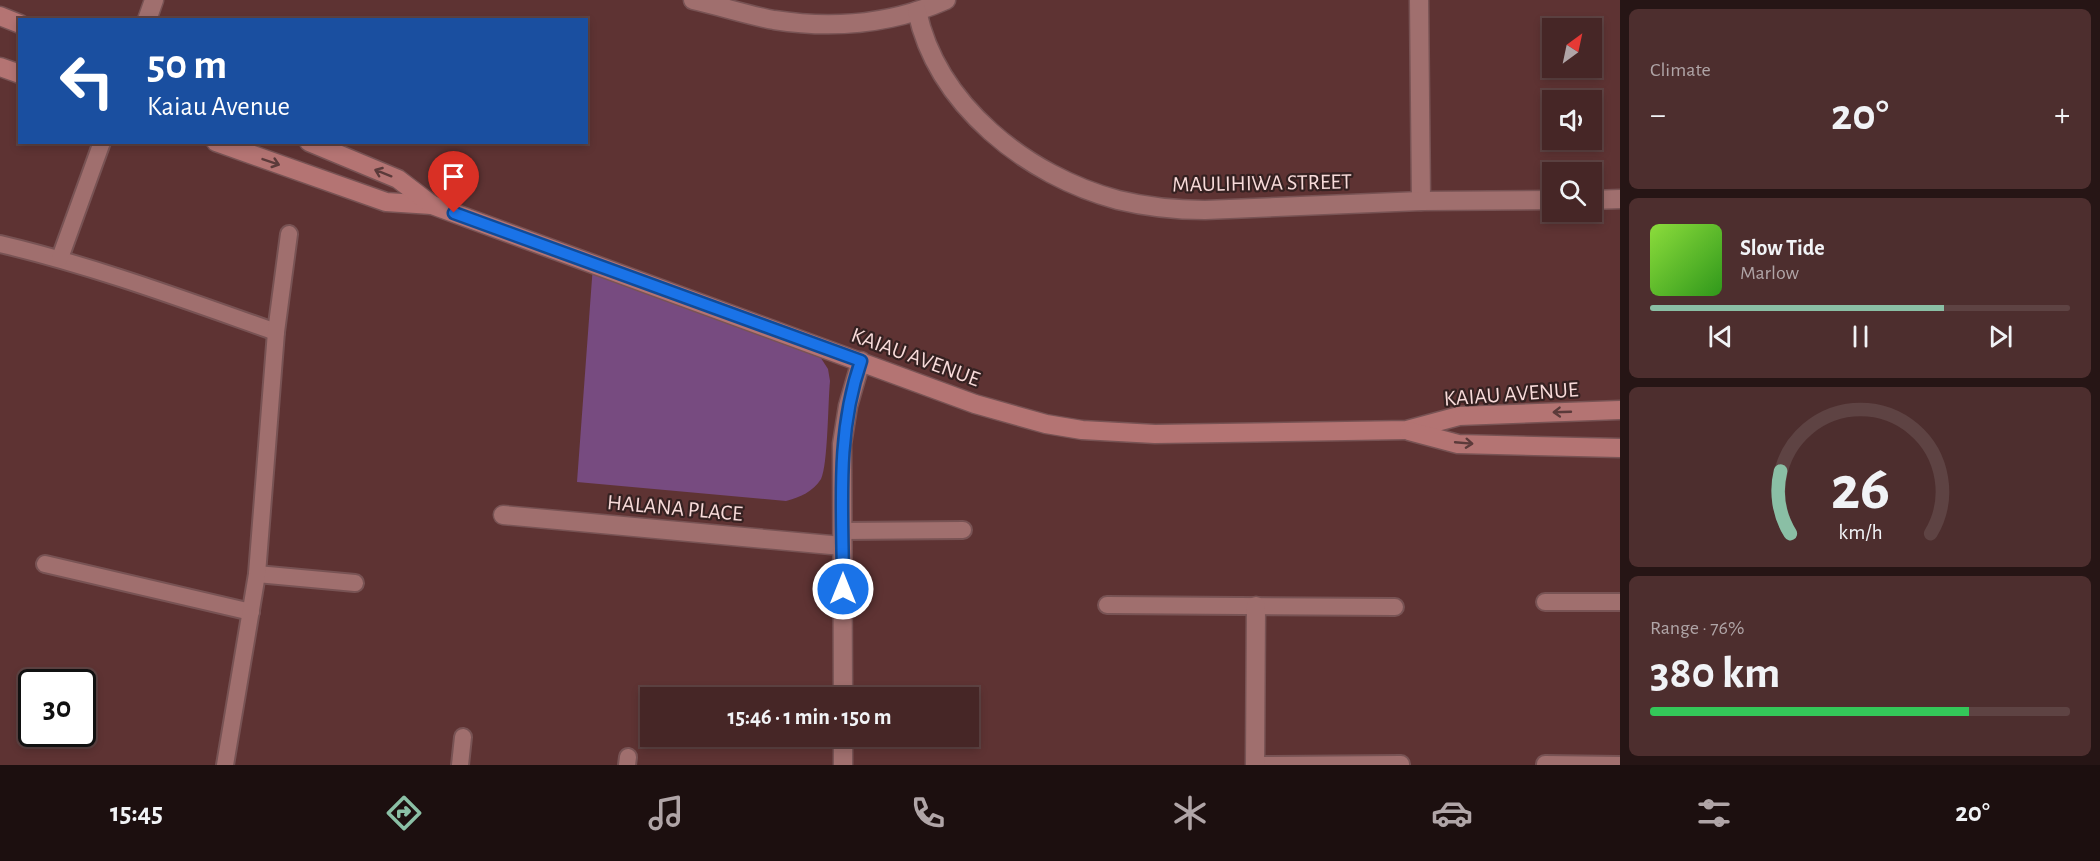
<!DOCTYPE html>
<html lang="en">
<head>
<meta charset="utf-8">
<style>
	body { margin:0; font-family:"Alegreya Sans",sans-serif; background:#4d2e2e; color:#f1f3f6; height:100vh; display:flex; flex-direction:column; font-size:22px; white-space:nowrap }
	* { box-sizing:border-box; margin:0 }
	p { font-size:20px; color:#b0a5a7 }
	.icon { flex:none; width:33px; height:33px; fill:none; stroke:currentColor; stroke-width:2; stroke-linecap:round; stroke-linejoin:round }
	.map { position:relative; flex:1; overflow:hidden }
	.details { display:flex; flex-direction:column; gap:9px; padding:9px; background:#261515; width:480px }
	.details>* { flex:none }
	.guide { position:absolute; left:18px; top:18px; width:570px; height:126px; border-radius:0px; box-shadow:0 3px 9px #0003,0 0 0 2px #5e4343; background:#1a4fa0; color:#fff; overflow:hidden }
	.needle { width:39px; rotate:33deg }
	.tools { position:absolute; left:1542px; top:18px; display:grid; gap:12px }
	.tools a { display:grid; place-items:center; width:60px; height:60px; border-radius:0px; background:#462626; box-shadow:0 3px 9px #0003,0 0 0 2px #5e4343; font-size:30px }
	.speed { position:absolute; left:18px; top:669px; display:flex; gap:12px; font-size:30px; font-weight:700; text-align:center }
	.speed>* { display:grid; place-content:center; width:78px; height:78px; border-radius:50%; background:#462626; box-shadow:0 3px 9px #0003,0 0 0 2px #5e4343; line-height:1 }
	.speed .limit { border:3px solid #111; border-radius:9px; background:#fff; color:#111 }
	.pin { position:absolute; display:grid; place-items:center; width:51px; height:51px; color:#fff; margin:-62px -26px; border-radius:50% 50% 50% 0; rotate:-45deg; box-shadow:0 0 6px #0007 }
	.pin .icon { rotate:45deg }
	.me { position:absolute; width:66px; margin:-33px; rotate:0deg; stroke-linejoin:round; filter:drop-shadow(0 0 4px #0008) }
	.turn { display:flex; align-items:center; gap:21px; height:126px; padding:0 30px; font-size:27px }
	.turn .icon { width:78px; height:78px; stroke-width:2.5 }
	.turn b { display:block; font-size:42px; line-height:51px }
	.big { font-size:45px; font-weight:700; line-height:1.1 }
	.details .widget { flex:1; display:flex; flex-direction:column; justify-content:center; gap:9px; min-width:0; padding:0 21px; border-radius:9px; background:#4d2e2e }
	.details .dial { align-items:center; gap:0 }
	.dial svg { height:156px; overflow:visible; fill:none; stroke:#5e4343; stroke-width:7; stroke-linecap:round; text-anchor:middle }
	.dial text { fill:#f1f3f6; stroke:none }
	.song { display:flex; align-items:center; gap:18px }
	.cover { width:72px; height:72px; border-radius:9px; background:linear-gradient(135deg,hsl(90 70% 55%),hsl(110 70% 35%)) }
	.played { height:6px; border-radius:3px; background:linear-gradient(90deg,#8abfa5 70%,#5e4343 70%) }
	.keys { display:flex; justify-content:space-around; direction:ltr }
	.heat { display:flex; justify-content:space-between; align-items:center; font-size:33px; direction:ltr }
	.charge { height:9px; border-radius:4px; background:linear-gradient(90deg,#34c759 76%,#5e4343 0) }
	.trip { position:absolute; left:640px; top:687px; width:339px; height:60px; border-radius:0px; background:#462626; box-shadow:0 3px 9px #0003,0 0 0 2px #5e4343; font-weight:700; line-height:60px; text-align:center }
	.menu { display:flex; height:96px; justify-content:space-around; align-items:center; background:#1c0f0f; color:#b0a5a7 }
	.menu .icon { width:42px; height:42px }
	.menu .active { color:#8abfa5 }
	.menu b { font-size:27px; color:#f1f3f6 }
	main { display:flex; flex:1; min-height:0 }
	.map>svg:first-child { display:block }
	.green { fill:#774b80 }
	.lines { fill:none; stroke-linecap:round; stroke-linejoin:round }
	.lane-casing { stroke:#785354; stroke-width:20 }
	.street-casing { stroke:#785354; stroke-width:21 }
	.secondary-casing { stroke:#785354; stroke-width:21 }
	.lane { stroke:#a06f6e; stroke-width:16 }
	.street { stroke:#a06f6e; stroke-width:18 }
	.secondary { stroke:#b47473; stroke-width:18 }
	.oneway { stroke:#5b3a3a }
	.route-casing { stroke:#114b97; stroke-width:15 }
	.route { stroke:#1a73e8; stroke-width:10 }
	.labels { text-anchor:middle; stroke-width:4.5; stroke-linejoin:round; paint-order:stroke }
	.street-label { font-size:22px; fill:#f8dbda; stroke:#352121 }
</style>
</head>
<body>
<main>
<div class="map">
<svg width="1620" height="765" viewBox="0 0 1620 765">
	<rect width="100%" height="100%" fill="#5e3333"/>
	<path class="green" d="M 593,265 L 817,352 L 828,369 L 830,381 C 828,400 828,466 821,479 C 813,492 800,497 786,501 L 577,482 Z"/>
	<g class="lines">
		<g class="lane-casing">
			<g id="lane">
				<path d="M 0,244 C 94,266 185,300 276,332"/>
				<polyline points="60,258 102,142"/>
				<polyline points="842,531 963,530"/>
				<polyline points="45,564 251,612"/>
				<polyline points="257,574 355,583"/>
				<polyline points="1545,602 1620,602"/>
				<polyline points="1107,605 1395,607"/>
				<polyline points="1545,764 1620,765"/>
				<polyline points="225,765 257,574 276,332 289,234"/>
				<polyline points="460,765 463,737"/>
				<polyline points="627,765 628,757"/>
				<polyline points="1255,765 1401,764"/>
			</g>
		</g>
		<g class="street-casing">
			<g id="street">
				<path d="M 693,0 C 720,6 747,15 774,20 C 832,29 892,24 946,0"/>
				<polyline points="1419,0 1421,201"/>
				<path d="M 917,11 C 937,105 1027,176 1118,200 C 1147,207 1175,210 1205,210 L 1421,201 L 1552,200"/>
				<polyline points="147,20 154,0"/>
				<polyline points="1592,200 1620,199"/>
				<polyline points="503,515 842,546"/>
				<polyline points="843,698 842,444 848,406 861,361"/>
				<polyline points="843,736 843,765"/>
				<polyline points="1255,765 1256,606"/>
			</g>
		</g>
		<g class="secondary-casing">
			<g id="secondary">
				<polyline points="0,16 20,24"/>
				<polyline points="0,67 20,74"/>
				<polyline points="216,142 386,202 432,205 975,404 1046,424 1082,430 1155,434 1407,430 1459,416 1620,410"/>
				<polyline points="309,142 398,179 432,205"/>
				<polyline points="1409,431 1458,444 1620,448"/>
			</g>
		</g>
		<use href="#lane" class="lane"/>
		<use href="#street" class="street"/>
		<use href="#secondary" class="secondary"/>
	</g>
	<defs><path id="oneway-shaft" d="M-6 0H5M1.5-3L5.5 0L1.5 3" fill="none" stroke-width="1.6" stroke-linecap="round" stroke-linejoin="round" transform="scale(1.5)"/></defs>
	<g class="oneway">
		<use href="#oneway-shaft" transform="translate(271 162) rotate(19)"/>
		<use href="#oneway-shaft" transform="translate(383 173) rotate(-158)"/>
		<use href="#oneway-shaft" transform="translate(1562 412) rotate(178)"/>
		<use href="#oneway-shaft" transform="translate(1464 443) rotate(5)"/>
	</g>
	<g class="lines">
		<g class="route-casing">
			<path id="route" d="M 454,213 L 861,361 C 835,436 843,511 843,589"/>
		</g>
		<use href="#route" class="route"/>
	</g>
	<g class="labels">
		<g class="street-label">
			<text transform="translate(1262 182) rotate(-1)" y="8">MAULIHIWA STREET</text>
			<text transform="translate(916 356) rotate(20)" y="8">KAIAU AVENUE</text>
			<text transform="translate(1511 393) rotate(-4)" y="8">KAIAU AVENUE</text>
			<text transform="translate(675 507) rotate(5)" y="8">HALANA PLACE</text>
		</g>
	</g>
</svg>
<div class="tools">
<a><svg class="needle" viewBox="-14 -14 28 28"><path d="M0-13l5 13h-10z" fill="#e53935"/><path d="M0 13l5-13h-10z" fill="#b0a5a7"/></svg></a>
<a><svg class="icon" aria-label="sound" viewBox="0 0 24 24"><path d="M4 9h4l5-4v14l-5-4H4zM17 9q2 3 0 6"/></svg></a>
<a><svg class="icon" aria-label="search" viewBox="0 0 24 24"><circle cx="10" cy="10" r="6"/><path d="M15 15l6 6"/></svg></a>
</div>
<div class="speed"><div class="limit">30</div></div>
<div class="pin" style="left:454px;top:213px;background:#d93025"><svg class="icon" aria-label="arrive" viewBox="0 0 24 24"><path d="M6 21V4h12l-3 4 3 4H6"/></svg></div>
<svg class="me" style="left:843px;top:589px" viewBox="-20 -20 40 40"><circle r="17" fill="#1a73e8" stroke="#fff" stroke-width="3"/><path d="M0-11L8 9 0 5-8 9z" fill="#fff"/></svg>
<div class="trip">15:46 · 1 min · 150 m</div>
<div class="guide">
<div class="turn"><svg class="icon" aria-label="left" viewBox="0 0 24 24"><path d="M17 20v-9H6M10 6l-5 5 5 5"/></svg><div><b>50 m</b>Kaiau Avenue</div></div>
</div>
</div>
<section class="details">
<div class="widget"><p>Climate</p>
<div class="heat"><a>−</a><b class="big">20°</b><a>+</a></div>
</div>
<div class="widget">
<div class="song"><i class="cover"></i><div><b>Slow Tide</b><p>Marlow</p></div></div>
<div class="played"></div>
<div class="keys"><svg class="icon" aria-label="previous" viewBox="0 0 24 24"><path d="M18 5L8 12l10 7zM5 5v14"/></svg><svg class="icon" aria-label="pause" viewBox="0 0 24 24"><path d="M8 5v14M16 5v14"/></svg><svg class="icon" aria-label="next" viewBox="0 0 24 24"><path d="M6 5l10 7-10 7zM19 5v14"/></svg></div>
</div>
<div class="widget dial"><svg viewBox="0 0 100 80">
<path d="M14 69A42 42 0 1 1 86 69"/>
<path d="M14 69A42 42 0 0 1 9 37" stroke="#8abfa5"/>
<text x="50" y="56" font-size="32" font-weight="700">26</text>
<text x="50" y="72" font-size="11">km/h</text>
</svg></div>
<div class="widget"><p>Range · 76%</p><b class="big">380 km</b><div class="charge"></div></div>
</section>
</main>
<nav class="menu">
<b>15:45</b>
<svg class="icon active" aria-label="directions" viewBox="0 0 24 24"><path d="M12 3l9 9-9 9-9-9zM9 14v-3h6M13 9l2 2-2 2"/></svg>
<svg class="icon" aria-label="music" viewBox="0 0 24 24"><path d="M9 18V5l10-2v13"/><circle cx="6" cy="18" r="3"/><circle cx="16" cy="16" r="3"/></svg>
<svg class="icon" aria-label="phone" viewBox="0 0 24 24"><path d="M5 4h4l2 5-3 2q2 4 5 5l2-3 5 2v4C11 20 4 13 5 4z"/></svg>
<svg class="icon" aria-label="climate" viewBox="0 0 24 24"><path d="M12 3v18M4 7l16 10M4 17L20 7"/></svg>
<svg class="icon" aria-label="car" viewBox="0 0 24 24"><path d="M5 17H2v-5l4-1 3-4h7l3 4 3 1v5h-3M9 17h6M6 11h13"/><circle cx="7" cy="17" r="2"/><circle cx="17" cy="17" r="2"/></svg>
<svg class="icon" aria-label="filters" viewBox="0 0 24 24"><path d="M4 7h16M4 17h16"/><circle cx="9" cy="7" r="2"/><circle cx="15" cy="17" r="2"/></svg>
<b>20°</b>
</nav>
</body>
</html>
